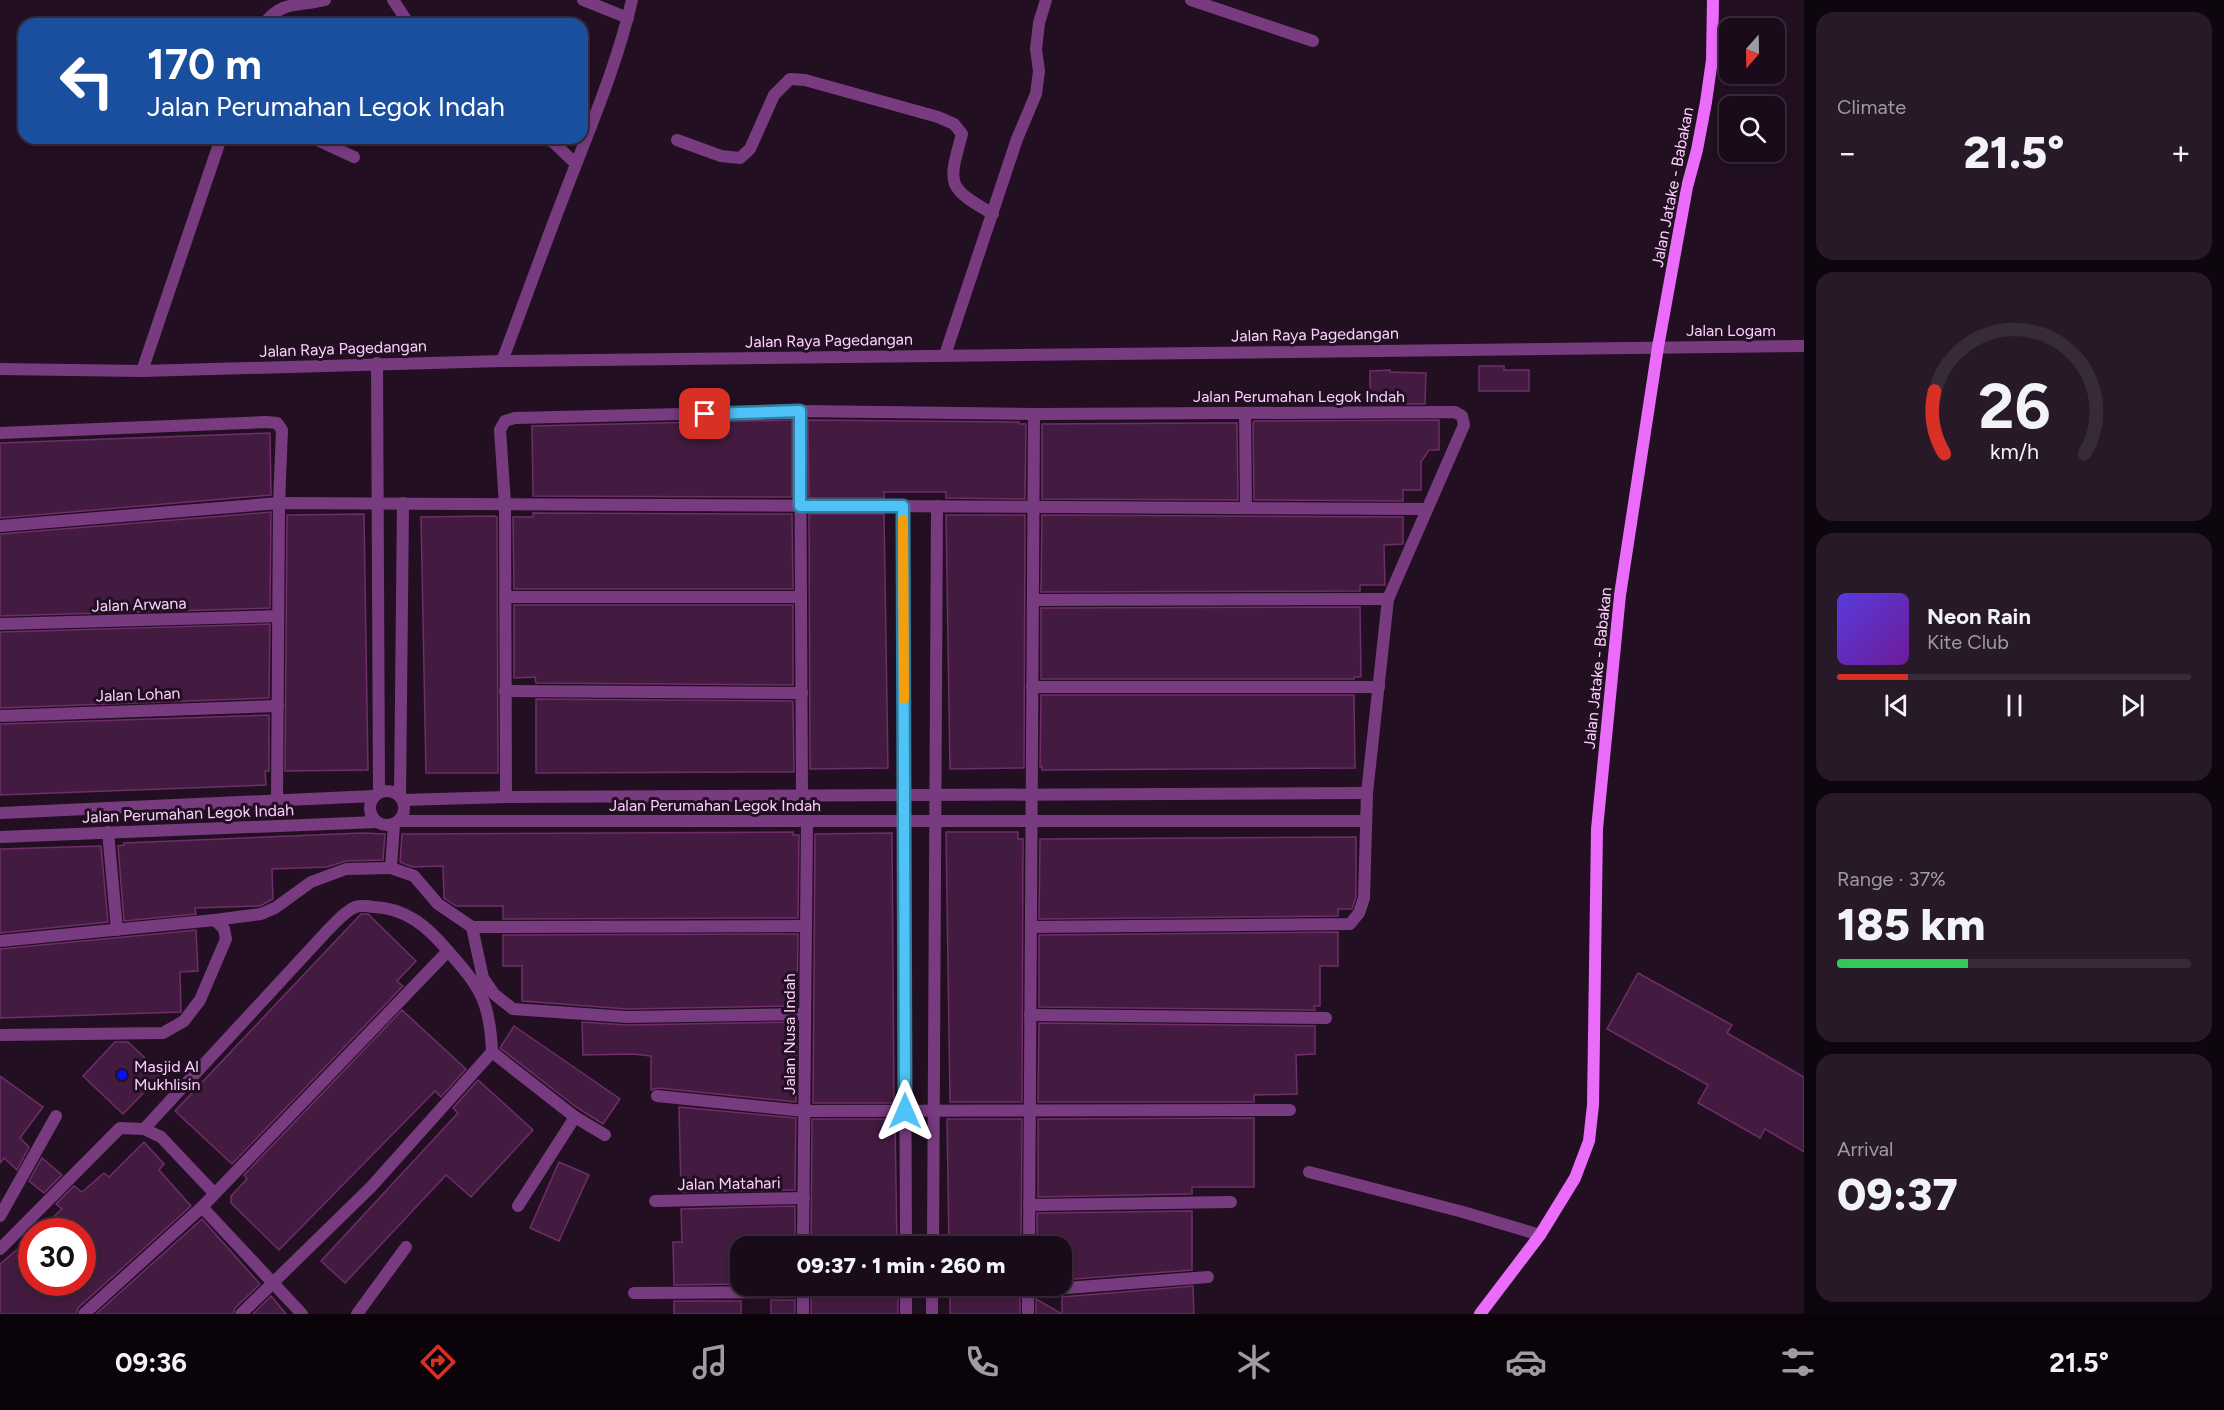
<!DOCTYPE html>
<html lang="en">
<head>
<meta charset="utf-8">
<style>
	body { margin:0; font-family:Figtree,sans-serif; background:#271927; color:#f1f3f6; height:100vh; display:flex; flex-direction:column; font-size:22px; white-space:nowrap }
	* { box-sizing:border-box; margin:0 }
	p { font-size:20px; color:#9f9ba2 }
	.icon { flex:none; width:33px; height:33px; fill:none; stroke:currentColor; stroke-width:2; stroke-linecap:round; stroke-linejoin:round }
	.map { position:relative; flex:1; overflow:hidden }
	.details { display:flex; flex-direction:column; gap:12px; padding:12px; background:#0e060e; width:420px }
	.details>* { flex:none }
	.hud { position:absolute; left:18px; top:18px; width:570px; height:126px; border-radius:18px; box-shadow:0 3px 9px #0003,0 0 0 2px #382b39; background:#1a4fa0; color:#fff; overflow:hidden }
	.needle { width:39px; rotate:200deg }
	.controls { position:absolute; left:1719px; top:18px; display:grid; gap:12px }
	.controls a { display:grid; place-items:center; width:66px; height:66px; border-radius:12px; background:#1a0b1a; box-shadow:0 3px 9px #0003,0 0 0 2px #382b39; font-size:30px }
	.speed { position:absolute; left:18px; top:1218px; display:flex; gap:12px; font-size:30px; font-weight:700; text-align:center }
	.speed>* { display:grid; place-content:center; width:78px; height:78px; border-radius:50%; background:#1a0b1a; box-shadow:0 3px 9px #0003,0 0 0 2px #382b39; line-height:1 }
	.speed .limit { border:9px solid #d22; background:#fff; color:#111 }
	.pin { position:absolute; display:grid; place-items:center; width:51px; height:51px; color:#fff; margin:-26px; border-radius:12px; box-shadow:0 3px 9px #0006 }
	.me { position:absolute; width:66px; margin:-33px; rotate:0deg; stroke-linejoin:round; filter:drop-shadow(0 0 4px #0008) }
	.turn { display:flex; align-items:center; gap:21px; height:126px; padding:0 30px; font-size:27px }
	.turn .icon { width:78px; height:78px; stroke-width:2.5 }
	.turn b { display:block; font-size:42px; line-height:51px }
	.big { font-size:45px; font-weight:800; line-height:1.1 }
	.details .tile { flex:1; display:flex; flex-direction:column; justify-content:center; gap:9px; min-width:0; padding:0 21px; border-radius:18px; background:#271927 }
	.details .dial { align-items:center; gap:0 }
	.dial svg { height:156px; overflow:visible; fill:none; stroke:#382b39; stroke-width:7; stroke-linecap:round; text-anchor:middle }
	.dial text { fill:#f1f3f6; stroke:none }
	.song { display:flex; align-items:center; gap:18px }
	.cover { width:72px; height:72px; border-radius:9px; background:linear-gradient(135deg,hsl(250 70% 55%),hsl(280 70% 35%)) }
	.played { height:6px; border-radius:3px; background:linear-gradient(90deg,#d93025 20%,#382b39 20%) }
	.keys { display:flex; justify-content:space-around; direction:ltr }
	.heat { display:flex; justify-content:space-between; align-items:center; font-size:33px; direction:ltr }
	.charge { height:9px; border-radius:4px; background:linear-gradient(90deg,#34c759 37%,#382b39 0) }
	.trip { position:absolute; left:730px; top:1236px; width:342px; height:60px; border-radius:18px; background:#1a0b1a; box-shadow:0 3px 9px #0003,0 0 0 2px #382b39; font-weight:800; line-height:60px; text-align:center }
	.menu { display:flex; height:96px; justify-content:space-around; align-items:center; background:#0a040a; color:#9f9ba2 }
	.menu .icon { width:42px; height:42px }
	.menu .current { color:#d93025 }
	.menu b { font-size:27px; color:#f1f3f6 }
	main { display:flex; flex:1; min-height:0 }
	.map>svg:first-child { display:block }
	.building { fill:#431b40; stroke:#6e2e6a; stroke-width:1.5 }
	.lines { fill:none; stroke-linecap:round; stroke-linejoin:round }
	.minor { stroke:#793b80; stroke-width:12 }
	.tertiary { stroke:#793b80; stroke-width:12 }
	.secondary { stroke:#eb6cfa; stroke-width:12 }
	.route-casing { stroke:#337fa1; stroke-width:15 }
	.route { stroke:#4fc3f7; stroke-width:10 }
	.slow { stroke:#f59e0b; stroke-width:10 }
	.poi-dot { fill:#080ff3; stroke:#220f22; stroke-width:2 }
	.labels { text-anchor:middle; stroke-width:6; stroke-linejoin:round; paint-order:stroke }
	.street-label { font-size:16px; fill:#fdd1fe; stroke:#220f22 }
	.poi-label { font-size:16px; fill:#fdd1fe; stroke:#220f22; text-anchor:start }
</style>
</head>
<body>
<main>
<div class="map">
<svg width="1804" height="1314" viewBox="0 0 1804 1314">
	<rect width="100%" height="100%" fill="#220f22"/>
	<g class="building">
		<polygon points="1479,366 1504,366 1504,370 1529,370 1529,391 1479,391"/>
		<polygon points="1390,370 1390,372 1426,373 1425,404 1370,404 1370,371"/>
		<polygon points="790,420 792,420 792,497 533,496 532,426"/>
		<polygon points="808,420 1019,422 1019,424 1026,424 1025,499 946,498 946,492 884,492 884,498 809,498"/>
		<polygon points="1439,420 1439,450 1429,450 1421,462 1421,490 1403,490 1403,501 1254,500 1253,422 1255,421"/>
		<polygon points="1222,423 1237,423 1238,500 1042,499 1042,424"/>
		<polygon points="270,433 271,495 0,518 0,443"/>
		<polygon points="271,512 270,608 0,616 0,534"/>
		<polygon points="533,513 792,514 793,589 514,589 513,517 533,517"/>
		<polygon points="364,514 368,770 285,771 287,515"/>
		<polygon points="809,514 884,514 888,768 810,769"/>
		<polygon points="946,515 1025,515 1024,768 950,769"/>
		<polygon points="1042,515 1403,517 1403,544 1384,545 1385,585 1360,585 1360,591 1041,592"/>
		<polygon points="494,516 497,517 498,773 426,773 421,517"/>
		<polygon points="514,605 793,605 793,685 536,683 535,677 514,678"/>
		<polygon points="1360,607 1361,677 1354,677 1354,679 1041,679 1041,608"/>
		<polygon points="270,624 269,698 0,708 0,632"/>
		<polygon points="1041,695 1354,695 1355,768 1042,770 1042,767 1040,767"/>
		<polygon points="536,699 793,701 794,772 536,773"/>
		<polygon points="269,715 269,771 265,771 266,785 0,795 0,724"/>
		<polygon points="793,832 793,835 799,835 798,918 503,919 503,906 456,906 444,898 443,866 412,867 400,862 402,834"/>
		<polygon points="946,832 1018,832 1018,839 1023,839 1022,1102 950,1102"/>
		<polygon points="362,833 385,834 383,860 346,861 327,867 272,869 273,899 260,906 195,908 196,914 124,921 118,846 124,845 124,843"/>
		<polygon points="892,833 894,1103 813,1103 815,834"/>
		<polygon points="1356,837 1356,897 1352,909 1338,909 1338,916 1039,919 1040,839"/>
		<polygon points="101,846 108,922 0,933 0,849"/>
		<polygon points="361,914 368,914 416,961 397,981 403,986 232,1164 175,1111"/>
		<polygon points="196,930 198,971 180,972 181,1012 0,1018 0,949"/>
		<polygon points="1338,932 1338,966 1320,966 1320,1006 1314,1006 1315,1010 1039,1007 1039,935"/>
		<polygon points="798,934 797,1006 627,1009 522,1001 522,966 503,966 503,935"/>
		<polygon points="1638,973 1732,1025 1727,1033 1804,1077 1804,1152 1765,1129 1760,1138 1698,1103 1708,1085 1607,1029"/>
		<polygon points="402,1010 466,1069 441,1097 435,1091 279,1250 231,1203 231,1196 247,1179 244,1175"/>
		<polygon points="582,1022 627,1025 797,1022 796,1102 658,1088 651,1090 651,1056 633,1054 583,1055"/>
		<polygon points="1039,1023 1315,1026 1315,1054 1296,1055 1297,1094 1254,1095 1254,1102 1038,1102"/>
		<polygon points="514,1026 620,1099 603,1124 576,1107 500,1048"/>
		<polygon points="115,1042 128,1042 162,1074 123,1114 83,1076"/>
		<polygon points="0,1076 43,1107 20,1138 29,1147 17,1170 4,1158 0,1163"/>
		<polygon points="478,1080 533,1130 471,1197 446,1175 345,1283 321,1261 458,1113 453,1108"/>
		<polygon points="679,1107 796,1118 795,1190 681,1192"/>
		<polygon points="1254,1118 1254,1187 1192,1187 1192,1194 1038,1197 1038,1119"/>
		<polygon points="812,1119 895,1119 897,1246 811,1246"/>
		<polygon points="947,1119 1022,1119 1021,1246 949,1246"/>
		<polygon points="144,1142 164,1164 159,1170 191,1206 78,1308 76,1314 0,1314 0,1264 32,1237 32,1282 82,1282 82,1232 37,1232 62,1209 56,1204 74,1186 82,1192 104,1173 109,1177"/>
		<polygon points="42,1158 62,1175 44,1193 29,1181"/>
		<polygon points="559,1162 589,1175 559,1241 530,1228"/>
		<polygon points="795,1206 795,1246 741,1246 741,1284 674,1285 673,1242 682,1242 681,1209"/>
		<polygon points="1192,1211 1192,1270 1062,1280 1062,1241 1037,1242 1037,1213"/>
		<polygon points="202,1219 260,1284 235,1308 233,1314 96,1314"/>
		<polygon points="825,1286 898,1286 898,1314 811,1314 811,1297 825,1296"/>
		<rect x="950" y="1286" width="70" height="28"/>
		<polygon points="1193,1286 1194,1314 1062,1314 1062,1297"/>
		<polygon points="271,1296 286,1314 253,1314"/>
		<polygon points="1036,1299 1062,1314 1036,1314"/>
		<rect x="771" y="1300" width="24" height="14"/>
		<rect x="674" y="1301" width="67" height="13"/>
	</g>
	<g class="lines">
		<g class="minor">
			<polyline points="393,0 409,24"/>
			<polyline points="583,0 628,18"/>
			<polyline points="1191,0 1313,41"/>
			<path d="M 264,24 C 282,0 297,7 325,0"/>
			<polyline points="313,138 354,157"/>
			<polyline points="544,138 553,142 576,164"/>
			<path d="M 677,140 L 721,156 L 740,158 L 750,149 L 774,95 L 790,79 L 805,80 L 938,117 L 954,124 L 962,134 C 948,185 946,187 993,214"/>
			<polyline points="945,355 1017,139 1036,94 1039,71 1036,49 1039,23 1046,0"/>
			<path d="M 502,361 C 523,306 542,252 563,198 C 588,132 616,69 632,0"/>
			<polyline points="377,363 379,792"/>
			<polyline points="142,371 221,138"/>
			<polyline points="800,411 802,795"/>
			<polyline points="1245,413 1246,508"/>
			<polyline points="0,433 266,422 277,423 282,430 279,503 277,801"/>
			<polyline points="903,506 906,1246"/>
			<polyline points="0,526 279,503 1426,509"/>
			<polyline points="505,597 801,597"/>
			<polyline points="1033,600 1388,599"/>
			<polyline points="0,624 278,616"/>
			<polyline points="1032,687 1379,687"/>
			<polyline points="505,691 802,693"/>
			<polyline points="0,716 278,706"/>
			<circle cx="387" cy="808" r="17"/>
			<polyline points="400,796 403,503"/>
			<polyline points="506,797 505,504 500,430 505,421 515,418 800,411 1034,414 1455,412 1462,416 1464,425 1388,599 1367,793 1364,898 1359,913 1350,924 1031,927"/>
			<polyline points="403,800 506,797 1367,793"/>
			<polyline points="0,813 374,796"/>
			<polyline points="399,821 1366,821"/>
			<polyline points="394,824 391,868 414,876 438,904 472,927 806,926"/>
			<polyline points="108,832 117,930"/>
			<polyline points="0,837 377,822"/>
			<polyline points="215,920 261,914 275,908 311,882 346,869 391,868"/>
			<polyline points="472,927 483,978 494,994 513,1009 627,1017 805,1014"/>
			<polyline points="0,941 215,920 224,929 226,939 200,1000 184,1021 163,1033 0,1035"/>
			<polyline points="1030,1015 1326,1018"/>
			<polyline points="657,1096 804,1111 1290,1110"/>
			<path d="M 144,1129 L 327,931 C 335,923 344,912 355,907 C 361,905 368,906 374,907 C 406,908 428,927 448,951"/>
			<polyline points="1309,1172 1463,1212 1540,1235"/>
			<polyline points="655,1201 804,1198"/>
			<polyline points="1029,1205 1231,1202"/>
			<polyline points="518,1206 575,1117"/>
			<polyline points="202,1207 302,1314"/>
			<polyline points="0,1216 56,1116"/>
			<polyline points="803,1246 807,821"/>
			<polyline points="933,1246 937,506"/>
			<polyline points="1029,1246 1034,414"/>
			<polyline points="0,1249 120,1128 144,1129 161,1137 214,1193"/>
			<polyline points="906,1286 906,1314"/>
			<polyline points="1028,1291 1208,1277"/>
			<polyline points="634,1293 803,1292"/>
			<path d="M 84,1314 L 202,1207 L 448,951 C 481,988 490,1002 492,1052 L 575,1117 L 605,1135"/>
			<polyline points="241,1314 371,1187 492,1052"/>
			<polyline points="357,1314 406,1247"/>
			<polyline points="803,1314 803,1286"/>
			<polyline points="932,1314 932,1286"/>
			<polyline points="1028,1314 1028,1286"/>
		</g>
		<polyline class="tertiary" points="0,369 142,371 502,361 1804,346"/>
		<polyline class="secondary" points="1480,1314 1540,1235 1575,1178 1589,1141 1593,1105 1597,829 1620,595 1658,347 1687,187 1697,150 1706,102 1712,60 1713,0"/>
	</g>
	<g class="lines">
		<g class="route-casing">
			<polyline id="route" points="705,414 800,411 800,506 903,506 905,1111"/>
		</g>
		<use href="#route" class="route"/>
		<polyline class="slow" points="903,520 904,699"/>
	</g>
	<circle class="poi-dot" cx="122" cy="1075" r="6"/>
	<g class="labels">
		<g class="street-label">
			<text transform="translate(1672 187) rotate(-79)" y="6">Jalan Jatake - Babakan</text>
			<text x="1731" y="336">Jalan Logam</text>
			<text transform="translate(1315 334) rotate(-1)" y="6">Jalan Raya Pagedangan</text>
			<text transform="translate(829 340) rotate(-1)" y="6">Jalan Raya Pagedangan</text>
			<text transform="translate(343 348) rotate(-2)" y="6">Jalan Raya Pagedangan</text>
			<text x="1299" y="402">Jalan Perumahan Legok Indah</text>
			<text transform="translate(139 604) rotate(-2)" y="6">Jalan Arwana</text>
			<text transform="translate(1597 668) rotate(-84)" y="6">Jalan Jatake - Babakan</text>
			<text transform="translate(138 694) rotate(-2)" y="6">Jalan Lohan</text>
			<text x="715" y="811">Jalan Perumahan Legok Indah</text>
			<text transform="translate(188 813) rotate(-2)" y="6">Jalan Perumahan Legok Indah</text>
			<text transform="translate(789 1034) rotate(-90)" y="6">Jalan Nusa Indah</text>
			<text transform="translate(729 1183) rotate(-1)" y="6">Jalan Matahari</text>
		</g>
		<g class="poi-label">
			<text x="134" y="1072">Masjid Al<tspan x="134" dy="18">Mukhlisin</tspan></text>
		</g>
	</g>
</svg>
<div class="controls">
<a><svg class="needle" viewBox="-14 -14 28 28"><path d="M0-13l5 13h-10z" fill="#e53935"/><path d="M0 13l5-13h-10z" fill="#9f9ba2"/></svg></a>
<a><svg class="icon" aria-label="search" viewBox="0 0 24 24"><circle cx="10" cy="10" r="6"/><path d="M15 15l6 6"/></svg></a>
</div>
<div class="speed"><div class="limit">30</div></div>
<div class="pin" style="left:705px;top:414px;background:#d93025"><svg class="icon" aria-label="arrive" viewBox="0 0 24 24"><path d="M6 21V4h12l-3 4 3 4H6"/></svg></div>
<svg class="me" style="left:905px;top:1111px" viewBox="-20 -20 40 40"><path d="M0-17L14 15 0 8-14 15z" fill="#4fc3f7" stroke="#fff" stroke-width="4"/></svg>
<div class="trip">09:37 · 1 min · 260 m</div>
<div class="hud">
<div class="turn"><svg class="icon" aria-label="left" viewBox="0 0 24 24"><path d="M17 20v-9H6M10 6l-5 5 5 5"/></svg><div><b>170 m</b>Jalan Perumahan Legok Indah</div></div>
</div>
</div>
<section class="details">
<div class="tile"><p>Climate</p>
<div class="heat"><a>−</a><b class="big">21.5°</b><a>+</a></div>
</div>
<div class="tile dial"><svg viewBox="0 0 100 80">
<path d="M14 69A42 42 0 1 1 86 69"/>
<path d="M14 69A42 42 0 0 1 9 37" stroke="#d93025"/>
<text x="50" y="56" font-size="32" font-weight="700">26</text>
<text x="50" y="72" font-size="11">km/h</text>
</svg></div>
<div class="tile">
<div class="song"><i class="cover"></i><div><b>Neon Rain</b><p>Kite Club</p></div></div>
<div class="played"></div>
<div class="keys"><svg class="icon" aria-label="previous" viewBox="0 0 24 24"><path d="M18 5L8 12l10 7zM5 5v14"/></svg><svg class="icon" aria-label="pause" viewBox="0 0 24 24"><path d="M8 5v14M16 5v14"/></svg><svg class="icon" aria-label="next" viewBox="0 0 24 24"><path d="M6 5l10 7-10 7zM19 5v14"/></svg></div>
</div>
<div class="tile"><p>Range · 37%</p><b class="big">185 km</b><div class="charge"></div></div>
<div class="tile"><p>Arrival</p><b class="big">09:37</b></div>
</section>
</main>
<nav class="menu">
<b>09:36</b>
<svg class="icon current" aria-label="directions" viewBox="0 0 24 24"><path d="M12 3l9 9-9 9-9-9zM9 14v-3h6M13 9l2 2-2 2"/></svg>
<svg class="icon" aria-label="music" viewBox="0 0 24 24"><path d="M9 18V5l10-2v13"/><circle cx="6" cy="18" r="3"/><circle cx="16" cy="16" r="3"/></svg>
<svg class="icon" aria-label="phone" viewBox="0 0 24 24"><path d="M5 4h4l2 5-3 2q2 4 5 5l2-3 5 2v4C11 20 4 13 5 4z"/></svg>
<svg class="icon" aria-label="climate" viewBox="0 0 24 24"><path d="M12 3v18M4 7l16 10M4 17L20 7"/></svg>
<svg class="icon" aria-label="car" viewBox="0 0 24 24"><path d="M5 17H2v-5l4-1 3-4h7l3 4 3 1v5h-3M9 17h6M6 11h13"/><circle cx="7" cy="17" r="2"/><circle cx="17" cy="17" r="2"/></svg>
<svg class="icon" aria-label="filters" viewBox="0 0 24 24"><path d="M4 7h16M4 17h16"/><circle cx="9" cy="7" r="2"/><circle cx="15" cy="17" r="2"/></svg>
<b>21.5°</b>
</nav>
</body>
</html>
